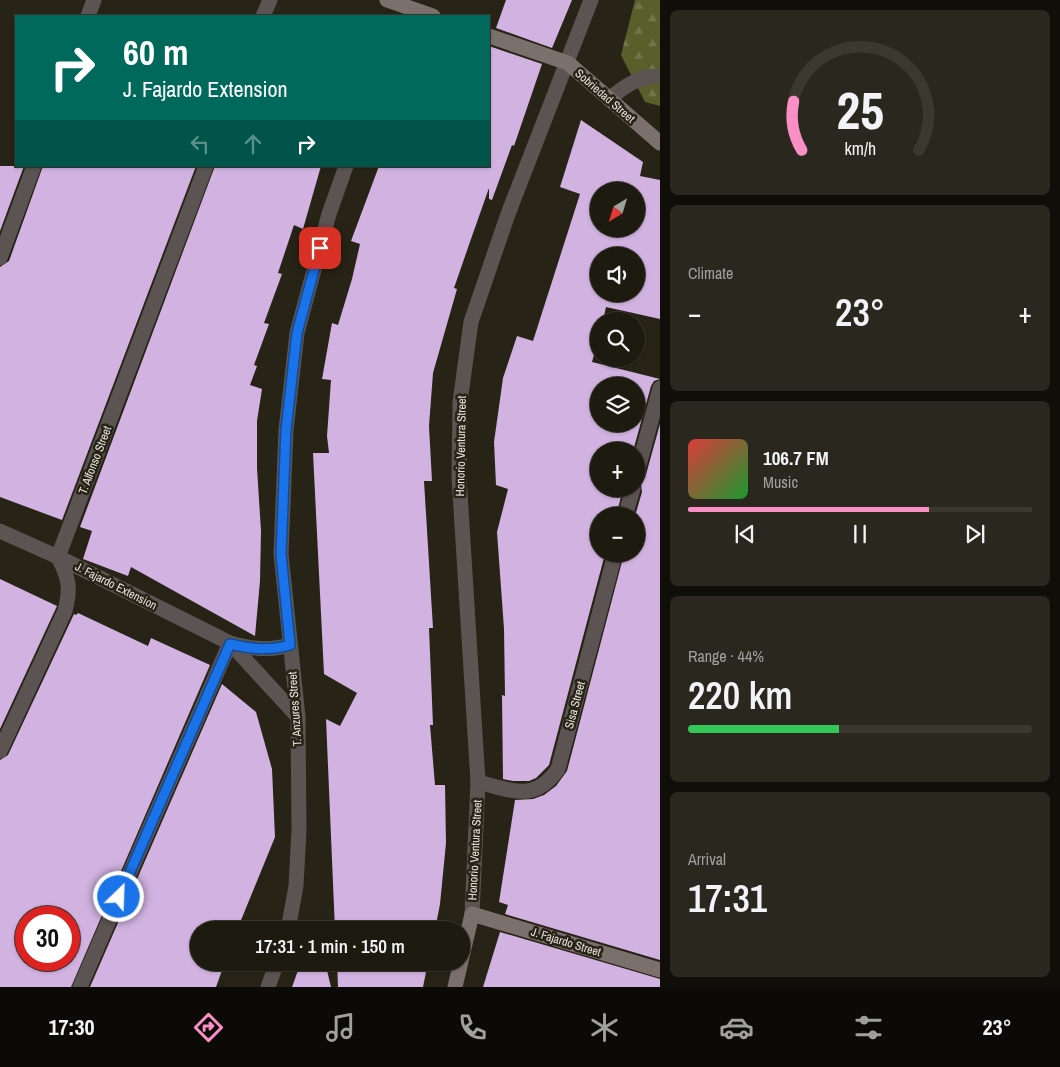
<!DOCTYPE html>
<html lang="en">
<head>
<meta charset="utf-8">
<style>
	body { margin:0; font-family:"Archivo Narrow",sans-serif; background:#2a271e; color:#f1f3f6; height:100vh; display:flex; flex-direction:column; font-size:19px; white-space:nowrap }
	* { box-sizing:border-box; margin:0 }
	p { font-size:16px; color:#a0a19f }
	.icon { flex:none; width:28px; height:28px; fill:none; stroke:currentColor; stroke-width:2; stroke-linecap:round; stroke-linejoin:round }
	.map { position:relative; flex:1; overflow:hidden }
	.details { display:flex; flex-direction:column; gap:10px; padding:10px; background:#100e09; width:400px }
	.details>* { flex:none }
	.guide { position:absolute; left:15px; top:15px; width:475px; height:152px; border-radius:0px; box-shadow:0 1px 4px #0004,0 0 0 1px #3b3830; background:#00695c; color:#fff; overflow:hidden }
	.needle { width:32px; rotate:218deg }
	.controls { position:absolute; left:590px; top:182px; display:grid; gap:10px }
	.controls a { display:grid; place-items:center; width:55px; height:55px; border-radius:50%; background:#1d1a10; box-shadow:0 1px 4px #0004,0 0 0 1px #3b3830; font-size:25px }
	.speed { position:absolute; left:15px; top:906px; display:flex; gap:10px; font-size:25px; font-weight:700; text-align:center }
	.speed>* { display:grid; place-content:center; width:65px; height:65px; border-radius:50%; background:#1d1a10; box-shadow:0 1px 4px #0004,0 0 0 1px #3b3830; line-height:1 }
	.speed .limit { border:8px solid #d22; background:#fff; color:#111 }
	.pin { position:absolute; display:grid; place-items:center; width:42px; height:42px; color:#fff; margin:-21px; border-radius:10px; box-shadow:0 2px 8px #0006 }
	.me { position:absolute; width:55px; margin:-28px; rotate:24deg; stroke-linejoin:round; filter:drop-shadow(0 0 4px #0008) }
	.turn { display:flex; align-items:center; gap:18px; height:105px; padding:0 25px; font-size:22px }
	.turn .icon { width:65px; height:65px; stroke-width:2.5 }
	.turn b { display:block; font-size:35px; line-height:42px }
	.lanes { display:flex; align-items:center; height:48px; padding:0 25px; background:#0003; justify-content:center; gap:25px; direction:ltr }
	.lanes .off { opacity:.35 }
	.big { font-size:38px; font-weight:600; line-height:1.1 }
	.details .tile { flex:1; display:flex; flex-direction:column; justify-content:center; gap:8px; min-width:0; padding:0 18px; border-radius:8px; background:#2a271e }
	.details .dial { align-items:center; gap:0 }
	.dial svg { height:130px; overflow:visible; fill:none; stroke:#3b3830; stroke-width:7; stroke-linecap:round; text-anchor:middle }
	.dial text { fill:#f1f3f6; stroke:none }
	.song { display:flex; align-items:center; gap:15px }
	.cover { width:60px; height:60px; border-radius:8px; background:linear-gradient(135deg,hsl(0 70% 55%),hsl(130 70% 35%)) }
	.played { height:5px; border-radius:2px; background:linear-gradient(90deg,#fa8fc6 70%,#3b3830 70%) }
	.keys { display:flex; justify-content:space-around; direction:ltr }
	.heat { display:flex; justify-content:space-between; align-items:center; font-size:28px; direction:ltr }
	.charge { height:8px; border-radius:4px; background:linear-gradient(90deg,#34c759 44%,#3b3830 0) }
	.trip { position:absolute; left:190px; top:921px; width:280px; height:50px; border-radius:25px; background:#1d1a10; box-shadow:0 1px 4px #0004,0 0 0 1px #3b3830; font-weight:600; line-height:50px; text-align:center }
	.dock { display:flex; height:80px; justify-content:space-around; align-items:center; background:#0c0a06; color:#a0a19f }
	.dock .icon { width:35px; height:35px }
	.dock .active { color:#fa8fc6 }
	.dock b { font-size:22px; color:#f1f3f6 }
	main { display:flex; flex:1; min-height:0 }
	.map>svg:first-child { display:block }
	.forest { fill:url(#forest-firs) }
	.building { fill:#d1b2e0; fill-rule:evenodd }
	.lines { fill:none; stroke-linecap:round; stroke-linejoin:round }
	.lane { stroke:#5c5452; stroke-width:15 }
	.street { stroke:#5c5452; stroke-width:15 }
	.secondary { stroke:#7c706d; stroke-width:15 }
	.route-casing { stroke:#114b97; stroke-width:12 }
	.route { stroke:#1a73e8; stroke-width:9 }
	.labels { text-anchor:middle; stroke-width:5; stroke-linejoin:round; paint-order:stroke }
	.street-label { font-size:12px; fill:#e6e3db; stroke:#272316 }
</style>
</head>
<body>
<main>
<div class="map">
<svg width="660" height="987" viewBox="0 0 660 987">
	<defs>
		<pattern id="forest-firs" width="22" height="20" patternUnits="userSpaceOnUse" patternTransform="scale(1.25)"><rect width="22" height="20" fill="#595e2b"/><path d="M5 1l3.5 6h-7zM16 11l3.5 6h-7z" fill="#717549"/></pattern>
	</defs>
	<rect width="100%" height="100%" fill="#272316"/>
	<polygon class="forest" points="635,0 660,0 660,106 645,102 621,55"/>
	<g class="building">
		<polygon points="506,0 572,0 552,48 496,28"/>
		<polygon points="489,46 542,64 514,146 512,145 492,200 489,199 489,188 471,239 454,288 457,289 433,373 429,426 432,481 424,481 433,628 429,628 433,725 430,725 435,785 445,785 446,843 440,904 435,930 335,930 326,719 340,726 357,693 324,674 313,453 329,453 327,436 331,380 322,379 332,323 338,325 352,279 360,244 351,241 379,166 489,166"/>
		<path d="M 581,120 L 643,162 L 640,176 L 660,180 L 660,319 L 606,307 L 603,321 L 599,321 L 599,337 L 592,362 L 660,379 L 654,381 L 651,386 L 633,451 L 599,451 L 599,489 L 623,489 L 616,516 L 599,516 L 599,554 L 605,554 L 549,765 L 536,778 L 529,781 L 513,781 L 503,779 L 502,695 L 505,696 L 504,629 L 497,532 L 508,489 L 496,485 L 494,442 L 503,378 L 517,336 L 533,341 L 580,194 L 560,187 ZM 599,191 L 636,191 L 636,229 L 599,229 ZM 599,256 L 636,256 L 636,294 L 599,294 ZM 599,386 L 636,386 L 636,424 L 599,424 Z"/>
		<polygon points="0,166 24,166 0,231"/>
		<polygon points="43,166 196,166 62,520 0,497 0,267 9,261"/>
		<polygon points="215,166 321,166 303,229 294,225 278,273 282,274 264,323 269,324 254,365 257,366 250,385 262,389 257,421 257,468 261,531 260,581 255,636 131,567 128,576 83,559 92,531 80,527"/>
		<polygon points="660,424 660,960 505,914 508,905 499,902 515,800 533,799 544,795 556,786 567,771 624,554 636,554 635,516 642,492 641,484 645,478"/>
		<polygon points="0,579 57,606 0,729"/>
		<path d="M 78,613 L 148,646 L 151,638 L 210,665 L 71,987 L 0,987 L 0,760 L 8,755 L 74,614 L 76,615 ZM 26,918 L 69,918 L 69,960 L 26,960 Z"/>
		<polygon points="222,684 256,712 272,769 275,837 237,930 199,930 199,962 225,962 216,987 90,987"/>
		<polygon points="500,932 660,979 660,987 483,987"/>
		<polygon points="301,962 325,962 331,987 292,987"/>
		<polygon points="337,962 428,962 423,987 338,987"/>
	</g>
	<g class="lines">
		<path class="lane" d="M 609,99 C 625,86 638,76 660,76"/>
		<g class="street">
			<polyline points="88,16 94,0"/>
			<polyline points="263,16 270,0"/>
			<polyline points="0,258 34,166"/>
			<polyline points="636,476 660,388"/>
			<polyline points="625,516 633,489"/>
			<path d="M 0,531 L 58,557 L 230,643 C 252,649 268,651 290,645"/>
			<path d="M 0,751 L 65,611 C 71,588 69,578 58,557 L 206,166"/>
			<path d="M 478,782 C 511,790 535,803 558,769 L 615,554"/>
			<polyline points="472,914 478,782 459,477 460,402 471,322 508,214 591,0"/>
			<polyline points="288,930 296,886 299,830 298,717 281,554 286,430 297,333 329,214 346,166"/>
			<polyline points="80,987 230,643 298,717"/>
			<polyline points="268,987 277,962"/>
		</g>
		<g class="secondary">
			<polyline points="387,0 433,16"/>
			<polyline points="489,36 568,63 660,143"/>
			<polyline points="455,987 472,914 660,970"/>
		</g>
	</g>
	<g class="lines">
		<g class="route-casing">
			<path id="route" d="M 119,897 L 230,644 C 252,649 268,651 290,645 L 281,554 L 286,430 L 297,333 L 320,248"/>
		</g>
		<use href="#route" class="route"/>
	</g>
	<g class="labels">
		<g class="street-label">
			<text transform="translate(605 96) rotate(41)" y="4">Sobriedad Street</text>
			<text transform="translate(461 446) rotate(-89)" y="4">Honorio Ventura Street</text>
			<text transform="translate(95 460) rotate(-69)" y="4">T. Alfonso Street</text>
			<text transform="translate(116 586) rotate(27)" y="4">J. Fajardo Extension</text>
			<text transform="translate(575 705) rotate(-75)" y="4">Sisa Street</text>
			<text transform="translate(295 709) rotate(-94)" y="4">T. Anzures Street</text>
			<text transform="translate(475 850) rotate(-87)" y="4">Honorio Ventura Street</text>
			<text transform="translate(566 942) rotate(17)" y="4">J. Fajardo Street</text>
		</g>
	</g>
</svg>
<div class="controls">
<a><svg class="needle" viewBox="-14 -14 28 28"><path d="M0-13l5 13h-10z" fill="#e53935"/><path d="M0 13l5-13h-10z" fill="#a0a19f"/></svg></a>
<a><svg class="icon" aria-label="sound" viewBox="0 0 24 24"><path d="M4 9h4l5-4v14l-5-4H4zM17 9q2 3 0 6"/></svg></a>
<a><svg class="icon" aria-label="search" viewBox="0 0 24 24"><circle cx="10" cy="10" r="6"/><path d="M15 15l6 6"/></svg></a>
<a><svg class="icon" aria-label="layers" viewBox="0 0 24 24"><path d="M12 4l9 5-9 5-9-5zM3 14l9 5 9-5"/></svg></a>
<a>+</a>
<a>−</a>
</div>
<div class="speed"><div class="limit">30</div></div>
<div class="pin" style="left:320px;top:248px;background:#d93025"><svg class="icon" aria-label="arrive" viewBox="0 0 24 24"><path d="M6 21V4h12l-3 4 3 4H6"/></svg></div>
<svg class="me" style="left:119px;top:897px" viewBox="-20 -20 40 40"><circle r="17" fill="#1a73e8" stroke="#fff" stroke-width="3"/><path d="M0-11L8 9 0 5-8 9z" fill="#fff"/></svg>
<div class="trip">17:31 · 1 min · 150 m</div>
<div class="guide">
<div class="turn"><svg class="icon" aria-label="right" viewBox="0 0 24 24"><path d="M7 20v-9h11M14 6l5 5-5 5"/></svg><div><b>60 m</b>J. Fajardo Extension</div></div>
<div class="lanes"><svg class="icon off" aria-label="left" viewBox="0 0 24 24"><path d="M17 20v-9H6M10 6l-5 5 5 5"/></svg><svg class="icon off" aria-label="ahead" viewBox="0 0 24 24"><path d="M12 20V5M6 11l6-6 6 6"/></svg><svg class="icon" aria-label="right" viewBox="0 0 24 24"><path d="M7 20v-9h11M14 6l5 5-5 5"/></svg></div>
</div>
</div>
<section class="details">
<div class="tile dial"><svg viewBox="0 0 100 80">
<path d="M14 69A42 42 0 1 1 86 69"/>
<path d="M14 69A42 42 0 0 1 9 39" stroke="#fa8fc6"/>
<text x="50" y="56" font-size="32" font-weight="700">25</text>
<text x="50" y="72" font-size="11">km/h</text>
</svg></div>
<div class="tile"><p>Climate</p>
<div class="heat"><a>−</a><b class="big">23°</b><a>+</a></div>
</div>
<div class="tile">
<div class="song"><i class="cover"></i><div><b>106.7 FM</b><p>Music</p></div></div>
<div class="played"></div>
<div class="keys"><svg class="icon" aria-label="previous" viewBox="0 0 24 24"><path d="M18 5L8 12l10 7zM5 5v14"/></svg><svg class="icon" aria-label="pause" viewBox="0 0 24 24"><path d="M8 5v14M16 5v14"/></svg><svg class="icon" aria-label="next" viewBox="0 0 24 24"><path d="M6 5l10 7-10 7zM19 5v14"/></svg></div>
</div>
<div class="tile"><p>Range · 44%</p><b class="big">220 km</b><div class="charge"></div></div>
<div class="tile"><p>Arrival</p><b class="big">17:31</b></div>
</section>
</main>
<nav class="dock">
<b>17:30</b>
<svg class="icon active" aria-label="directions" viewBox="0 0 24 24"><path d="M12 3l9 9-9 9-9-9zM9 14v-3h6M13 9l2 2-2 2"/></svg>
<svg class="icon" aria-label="music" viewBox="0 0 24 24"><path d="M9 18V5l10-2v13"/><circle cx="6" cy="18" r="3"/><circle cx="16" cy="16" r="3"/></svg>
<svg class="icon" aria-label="phone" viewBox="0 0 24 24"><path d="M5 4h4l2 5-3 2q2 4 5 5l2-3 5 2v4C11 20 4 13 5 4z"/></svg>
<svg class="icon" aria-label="climate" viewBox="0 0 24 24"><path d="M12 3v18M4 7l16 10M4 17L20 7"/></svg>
<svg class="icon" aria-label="car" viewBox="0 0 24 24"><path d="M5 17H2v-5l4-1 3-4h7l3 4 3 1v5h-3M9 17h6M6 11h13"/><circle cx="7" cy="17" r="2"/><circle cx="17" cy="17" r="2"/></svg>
<svg class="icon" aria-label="filters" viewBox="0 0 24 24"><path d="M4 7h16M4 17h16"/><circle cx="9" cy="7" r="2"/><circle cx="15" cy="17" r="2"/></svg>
<b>23°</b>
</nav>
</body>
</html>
